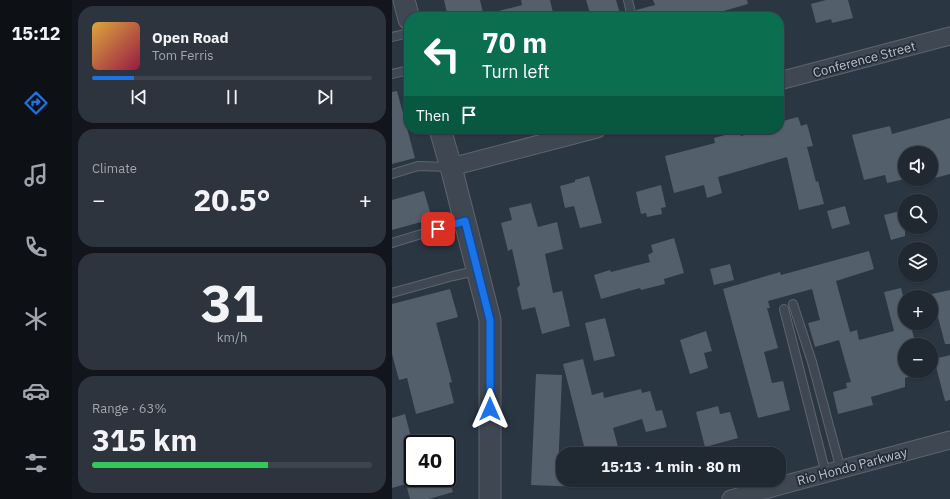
<!DOCTYPE html>
<html lang="en">
<head>
<meta charset="utf-8">
<style>
	body { margin:0; font-family:"IBM Plex Sans",sans-serif; background:#2d343e; color:#f1f3f6; height:100vh; display:flex; flex-direction:column; font-size:15px; white-space:nowrap }
	* { box-sizing:border-box; margin:0 }
	p { font-size:13px; color:#a2a6ac }
	.icon { flex:none; width:22px; height:22px; fill:none; stroke:currentColor; stroke-width:2; stroke-linecap:round; stroke-linejoin:round }
	.map { position:relative; flex:1; overflow:hidden }
	.details { display:flex; flex-direction:column; gap:6px; padding:6px; background:#12161c; width:320px }
	.details>* { flex:none }
	.hud { position:absolute; left:12px; top:12px; width:380px; height:122px; border-radius:16px; box-shadow:0 1px 3px #0004,0 0 0 1px #3d444d; background:#0b6e4f; color:#fff; overflow:hidden }
	.controls { position:absolute; left:506px; top:146px; display:grid; gap:8px }
	.controls a { display:grid; place-items:center; width:40px; height:40px; border-radius:50%; background:#202832; box-shadow:0 1px 3px #0004,0 0 0 1px #3d444d; font-size:20px }
	.speed { position:absolute; left:12px; top:435px; display:flex; gap:8px; font-size:20px; font-weight:700; text-align:center }
	.speed>* { display:grid; place-content:center; width:52px; height:52px; border-radius:50%; background:#202832; box-shadow:0 1px 3px #0004,0 0 0 1px #3d444d; line-height:1 }
	.speed .limit { border:2px solid #111; border-radius:6px; background:#fff; color:#111 }
	.pin { position:absolute; display:grid; place-items:center; width:34px; height:34px; color:#fff; margin:-17px; border-radius:8px; box-shadow:0 2px 6px #0006 }
	.me { position:absolute; width:44px; margin:-22px; rotate:0deg; stroke-linejoin:round; filter:drop-shadow(0 0 3px #0008) }
	.turn { display:flex; align-items:center; gap:14px; height:84px; padding:0 12px; font-size:18px }
	.turn .icon { width:52px; height:52px; stroke-width:2.5 }
	.turn b { display:block; font-size:28px; line-height:34px }
	.then { display:flex; align-items:center; height:38px; padding:0 12px; background:#0003; gap:8px; font-size:15px }
	.big { font-size:30px; font-weight:800; line-height:1.1 }
	.details .card { flex:1; display:flex; flex-direction:column; justify-content:center; gap:6px; min-width:0; padding:0 14px; border-radius:16px; background:#2d343e }
	.details .dial { align-items:center; gap:0 }
	.dial b { font-size:52px; line-height:1 }
	.song { display:flex; align-items:center; gap:12px }
	.cover { width:48px; height:48px; border-radius:6px; background:linear-gradient(135deg,hsl(40 70% 55%),hsl(340 70% 35%)) }
	.played { height:4px; border-radius:2px; background:linear-gradient(90deg,#1a73e8 15%,#3d444d 15%) }
	.keys { display:flex; justify-content:space-around; direction:ltr }
	.heat { display:flex; justify-content:space-between; align-items:center; font-size:22px; direction:ltr }
	.charge { height:6px; border-radius:3px; background:linear-gradient(90deg,#34c759 63%,#3d444d 0) }
	.trip { position:absolute; left:164px; top:447px; width:230px; height:40px; border-radius:16px; background:#202832; box-shadow:0 1px 3px #0004,0 0 0 1px #3d444d; font-weight:800; line-height:40px; text-align:center }
	main { display:flex; flex:1; min-height:0 }
	.menu { display:flex; flex-direction:column; width:72px; justify-content:space-around; align-items:center; background:#0d1014; color:#a2a6ac }
	.menu .icon { width:28px; height:28px }
	.menu .selected { color:#1a73e8 }
	.menu b { font-size:18px; color:#f1f3f6 }
	.map>svg:first-child { display:block }
	.building { fill:#545f6c }
	.lines { fill:none; stroke-linecap:round; stroke-linejoin:round }
	.service-casing { stroke:#5d656f; stroke-width:10 }
	.minor-casing { stroke:#5d656f; stroke-width:19 }
	.tertiary-casing { stroke:#5d656f; stroke-width:23 }
	.service { stroke:#3e4752; stroke-width:8 }
	.minor { stroke:#3e4752; stroke-width:17 }
	.tertiary { stroke:#3e4752; stroke-width:21 }
	.route-casing { stroke:#114b97; stroke-width:10 }
	.route { stroke:#1a73e8; stroke-width:7 }
	.labels { text-anchor:middle; stroke-width:3.5; stroke-linejoin:round; paint-order:stroke }
	.street-label { font-size:13px; fill:#bcc3cc; stroke:#232c37 }
</style>
</head>
<body>
<main>
<nav class="menu">
<b>15:12</b>
<svg class="icon selected" aria-label="directions" viewBox="0 0 24 24"><path d="M12 3l9 9-9 9-9-9zM9 14v-3h6M13 9l2 2-2 2"/></svg>
<svg class="icon" aria-label="music" viewBox="0 0 24 24"><path d="M9 18V5l10-2v13"/><circle cx="6" cy="18" r="3"/><circle cx="16" cy="16" r="3"/></svg>
<svg class="icon" aria-label="phone" viewBox="0 0 24 24"><path d="M5 4h4l2 5-3 2q2 4 5 5l2-3 5 2v4C11 20 4 13 5 4z"/></svg>
<svg class="icon" aria-label="climate" viewBox="0 0 24 24"><path d="M12 3v18M4 7l16 10M4 17L20 7"/></svg>
<svg class="icon" aria-label="car" viewBox="0 0 24 24"><path d="M5 17H2v-5l4-1 3-4h7l3 4 3 1v5h-3M9 17h6M6 11h13"/><circle cx="7" cy="17" r="2"/><circle cx="17" cy="17" r="2"/></svg>
<svg class="icon" aria-label="filters" viewBox="0 0 24 24"><path d="M4 7h16M4 17h16"/><circle cx="9" cy="7" r="2"/><circle cx="15" cy="17" r="2"/></svg>
</nav>
<section class="details">
<div class="card">
<div class="song"><i class="cover"></i><div><b>Open Road</b><p>Tom Ferris</p></div></div>
<div class="played"></div>
<div class="keys"><svg class="icon" aria-label="previous" viewBox="0 0 24 24"><path d="M18 5L8 12l10 7zM5 5v14"/></svg><svg class="icon" aria-label="pause" viewBox="0 0 24 24"><path d="M8 5v14M16 5v14"/></svg><svg class="icon" aria-label="next" viewBox="0 0 24 24"><path d="M6 5l10 7-10 7zM19 5v14"/></svg></div>
</div>
<div class="card"><p>Climate</p>
<div class="heat"><a>−</a><b class="big">20.5°</b><a>+</a></div>
</div>
<div class="card dial"><b>31</b><p>km/h</p></div>
<div class="card"><p>Range · 63%</p><b class="big">315 km</b><div class="charge"></div></div>
</section>
<div class="map">
<svg width="558" height="499" viewBox="0 0 558 499">
	<rect width="100%" height="100%" fill="#2a3642"/>
	<g class="building">
		<polygon points="52,0 88,0 92,17 56,17"/>
		<polygon points="129,0 158,0 162,17 104,17 103,12 130,5"/>
		<polygon points="194,0 224,0 229,17 199,17"/>
		<polygon points="261,0 355,0 356,4 328,12 330,17 245,17 244,10 263,5"/>
		<polygon points="434,0 456,0 461,18 440,23 439,19 424,23 419,4"/>
		<polygon points="5,91 23,158 0,164 0,92"/>
		<polygon points="406,117 409,126 415,124 421,146 415,147 424,182 426,181 432,204 407,210 395,157 326,177 330,193 315,198 312,185 282,193 273,156 323,143 322,138 348,131 349,136 375,129 387,129 387,122"/>
		<polygon points="558,118 558,174 539,179 539,153 513,153 513,179 495,183 493,175 472,180 460,135 498,126 500,134"/>
		<polygon points="197,176 210,223 188,228 182,206 173,208 168,186 183,182 183,180"/>
		<polygon points="517,179 538,179 519,184"/>
		<polygon points="269,185 274,207 269,208 270,214 255,217 254,213 249,214 244,192"/>
		<polygon points="32,191 40,219 0,230 0,200"/>
		<polygon points="139,203 146,227 165,222 171,249 153,254 161,293 170,291 178,326 150,334 143,307 130,310 125,288 128,285 120,249 116,251 109,223 120,220 117,208"/>
		<polygon points="453,206 458,224 440,229 435,211"/>
		<polygon points="513,210 513,236 499,240 492,215"/>
		<polygon points="282,238 292,273 272,279 273,284 249,290 248,288 209,299 202,275 218,270 219,272 258,262 256,255 261,252 259,245"/>
		<polygon points="477,251 482,269 444,281 458,332 465,330 467,340 502,331 492,292 509,288 513,304 513,323 518,323 524,345 513,345 513,371 531,371 532,373 513,378 513,387 479,397 481,405 446,414 441,392 455,388 454,383 459,382 447,340 423,347 416,323 428,320 420,289 376,301 378,308 375,308 386,348 372,352 380,383 391,381 398,410 366,418 331,289 388,272 389,275"/>
		<polygon points="338,264 342,280 322,285 318,269"/>
		<polygon points="58,289 66,317 44,323 60,382 57,383 62,403 24,414 15,378 7,380 0,354 0,304"/>
		<polygon points="558,290 558,344 553,344 540,294"/>
		<polygon points="213,318 223,356 202,361 193,323"/>
		<polygon points="314,331 320,351 312,353 316,368 298,374 288,340"/>
		<polygon points="558,355 558,400 553,401 542,359"/>
		<polygon points="191,359 200,395 211,392 212,398 249,389 250,393 258,391 264,411 270,410 275,427 254,432 250,419 221,428 228,454 194,454 171,364"/>
		<polygon points="144,374 170,375 166,472 171,472 171,480 191,480 191,487 139,485"/>
		<polygon points="326,406 328,414 338,412 346,438 313,447 304,412"/>
		<polygon points="13,414 21,445 21,478 57,478 61,492 37,499 18,499 14,484 0,488 0,418"/>
	</g>
	<g class="lines">
		<g class="service-casing">
			<g id="service">
				<polyline points="236,0 240,17"/>
				<polyline points="0,37 17,33"/>
				<polyline points="0,74 17,70"/>
				<polyline points="0,174 26,166 58,167"/>
				<polyline points="0,243 72,221"/>
				<polyline points="0,293 61,276 84,271"/>
				<polyline points="401,304 420,362 449,470"/>
				<polyline points="392,309 434,474"/>
			</g>
		</g>
		<g class="minor-casing">
			<g id="minor">
				<polyline points="387,81 558,36"/>
				<polyline points="59,167 205,129"/>
				<polyline points="339,499 558,440"/>
			</g>
		</g>
		<g class="tertiary-casing">
			<g id="tertiary">
				<polyline points="12,0 17,19"/>
				<polyline points="48,129 59,167 98,320 98,499"/>
			</g>
		</g>
		<use href="#service" class="service"/>
		<use href="#minor" class="minor"/>
		<use href="#tertiary" class="tertiary"/>
	</g>
	<g class="lines">
		<g class="route-casing">
			<polyline id="route" points="46,229 73,221 98,320 98,409"/>
		</g>
		<use href="#route" class="route"/>
	</g>
	<g class="labels">
		<g class="street-label">
			<text transform="translate(472 59) rotate(-15)" y="5">Conference Street</text>
			<text transform="translate(460 466) rotate(-15)" y="5">Rio Hondo Parkway</text>
		</g>
	</g>
</svg>
<div class="controls">
<a><svg class="icon" aria-label="sound" viewBox="0 0 24 24"><path d="M4 9h4l5-4v14l-5-4H4zM17 9q2 3 0 6"/></svg></a>
<a><svg class="icon" aria-label="search" viewBox="0 0 24 24"><circle cx="10" cy="10" r="6"/><path d="M15 15l6 6"/></svg></a>
<a><svg class="icon" aria-label="layers" viewBox="0 0 24 24"><path d="M12 4l9 5-9 5-9-5zM3 14l9 5 9-5"/></svg></a>
<a>+</a>
<a>−</a>
</div>
<div class="speed"><div class="limit">40</div></div>
<div class="pin" style="left:46px;top:229px;background:#d93025"><svg class="icon" aria-label="arrive" viewBox="0 0 24 24"><path d="M6 21V4h12l-3 4 3 4H6"/></svg></div>
<svg class="me" style="left:98px;top:409px" viewBox="-20 -20 40 40"><path d="M0-17L14 15 0 8-14 15z" fill="#1a73e8" stroke="#fff" stroke-width="4"/></svg>
<div class="trip">15:13 · 1 min · 80 m</div>
<div class="hud">
<div class="turn"><svg class="icon" aria-label="left" viewBox="0 0 24 24"><path d="M17 20v-9H6M10 6l-5 5 5 5"/></svg><div><b>70 m</b>Turn left</div></div>
<div class="then">Then<svg class="icon" aria-label="arrive" viewBox="0 0 24 24"><path d="M6 21V4h12l-3 4 3 4H6"/></svg></div>
</div>
</div>
</main>
</body>
</html>
